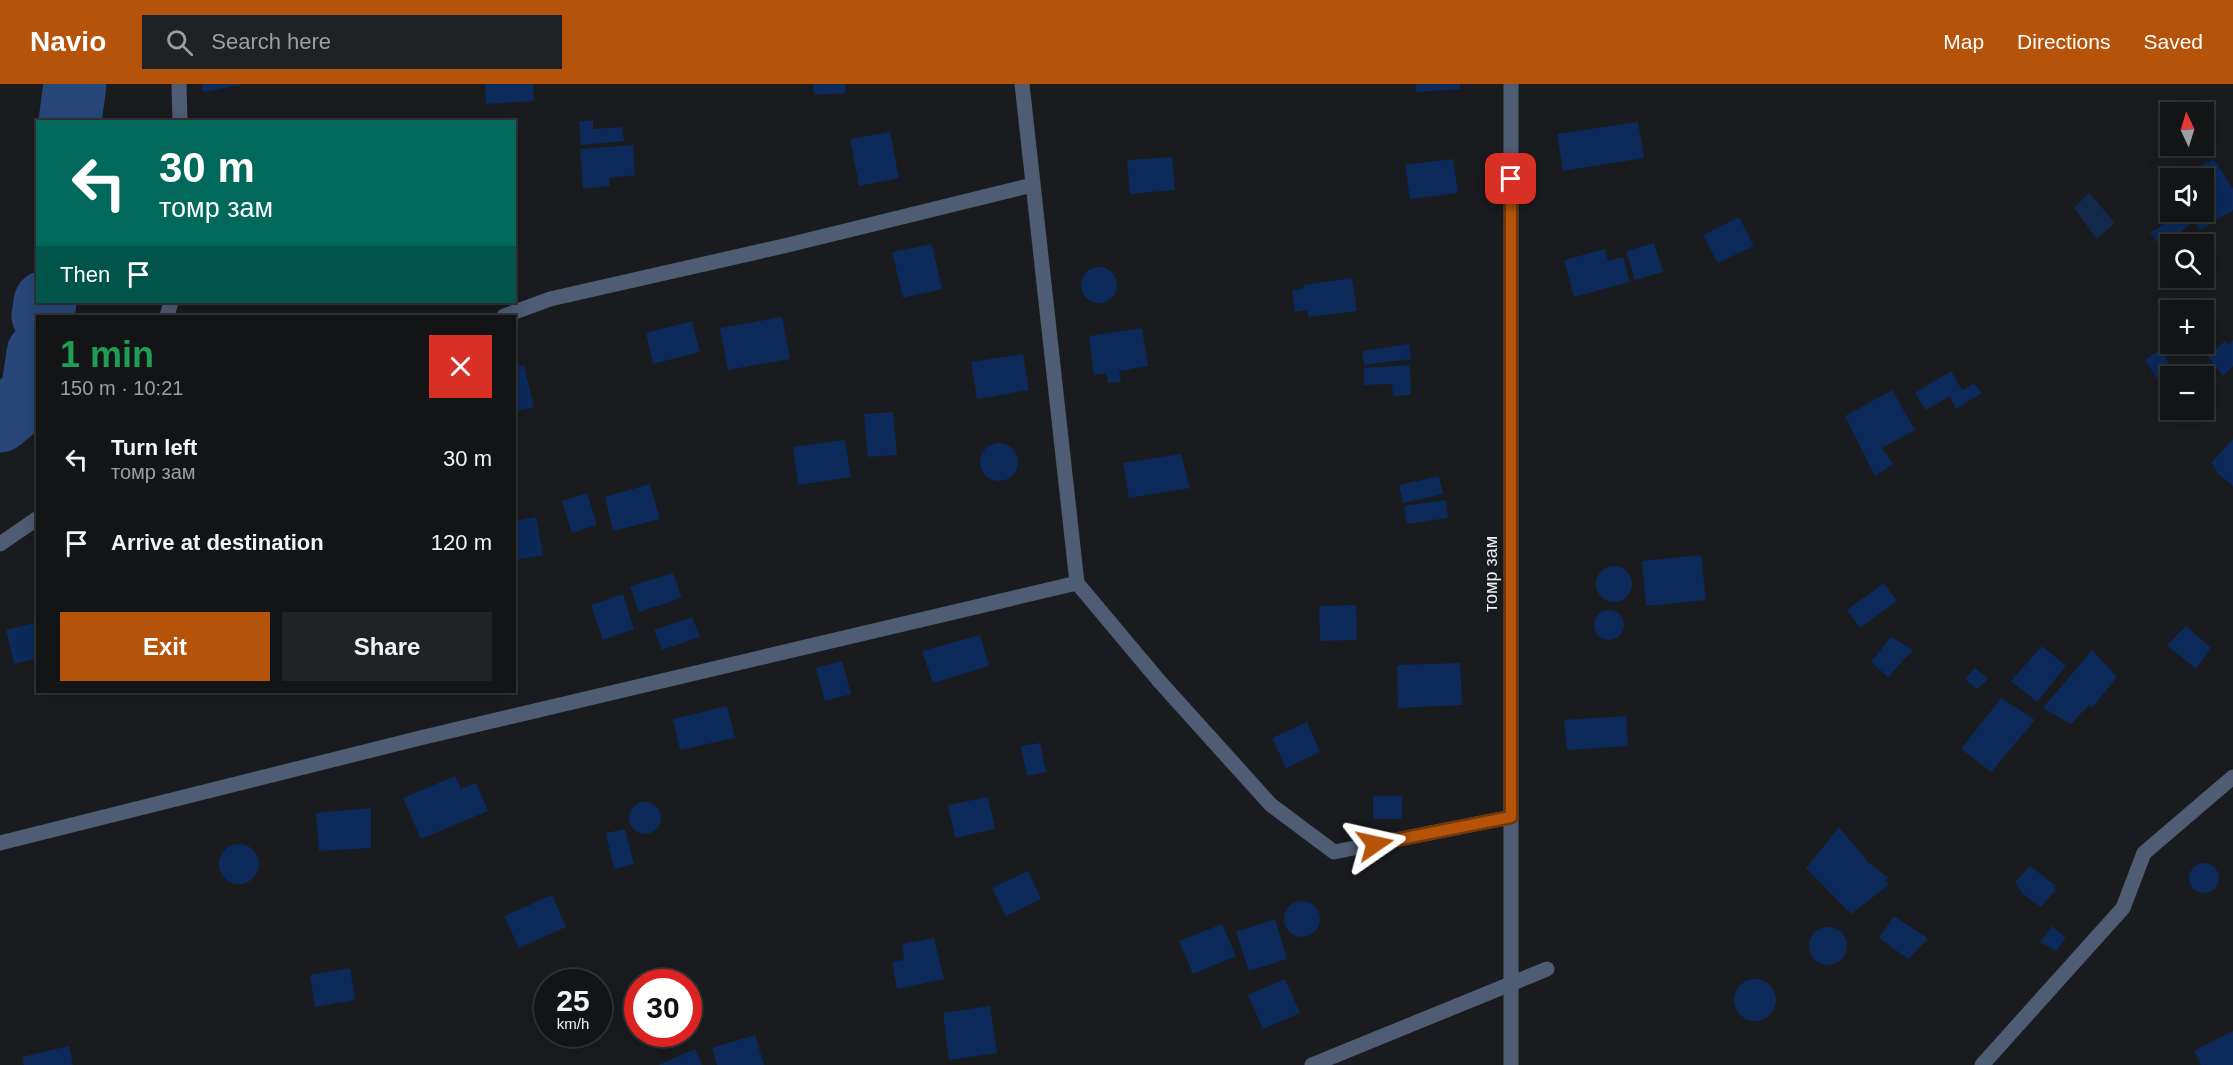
<!DOCTYPE html>
<html lang="en">
<head>
<meta charset="utf-8">
<style>
  :root { --surface:#131416; --page:#202123; --text:#f1f3f6; --muted:#9d9ea1; --line:#323335; --accent:#b45309 }
  body { margin:0; font-family:Arial,sans-serif; background:var(--page); color:var(--text); height:100vh; display:flex; flex-direction:column; font-size:22px; white-space:nowrap }
  * { box-sizing:border-box; margin:0 }
  p { font-size:20px; color:var(--muted) }
  .icon { flex:none; width:33px; height:33px; fill:none; stroke:currentColor; stroke-width:2; stroke-linecap:round; stroke-linejoin:round }
  .map { position:relative; flex:1; overflow:hidden }
  .sheet { position:absolute; left:36px; top:231px; width:480px; height:378px; display:flex; flex-direction:column; background:var(--surface); border-radius:0px; box-shadow:0 3px 15px #0003,0 0 0 2px var(--line) }
  .sheet>* { flex:none }
  .hud { position:absolute; left:36px; top:36px; width:480px; height:183px; border-radius:0px; box-shadow:0 3px 15px #0003,0 0 0 2px var(--line); background:#00695c; color:#fff; overflow:hidden }
  .needle { width:39px; rotate:356deg }
  .fabs { position:absolute; left:2160px; top:18px; display:grid; gap:12px }
  .fabs a { display:grid; place-items:center; width:54px; height:54px; border-radius:0px; background:var(--surface); box-shadow:0 3px 15px #0003,0 0 0 2px var(--line); font-size:30px }
  .speed { position:absolute; left:534px; top:885px; display:flex; gap:12px; font-size:30px; font-weight:700; text-align:center }
  .speed>* { display:grid; place-content:center; width:78px; height:78px; border-radius:50%; background:var(--surface); box-shadow:0 3px 15px #0003,0 0 0 2px var(--line); line-height:1 }
  .speed small { font-size:15px; font-weight:400 }
  .speed .limit { border:9px solid #d22; background:#fff; color:#111 }
  .pin { position:absolute; display:grid; place-items:center; width:51px; height:51px; color:#fff; margin:-26px; border-radius:12px; box-shadow:0 3px 9px #0006 }
  .me { position:absolute; width:66px; margin:-33px; rotate:79deg; stroke-linejoin:round; filter:drop-shadow(0 0 4px #0008) }
  .turn { display:flex; align-items:center; gap:21px; height:126px; padding:0 24px; font-size:27px }
  .turn .icon { width:78px; height:78px; stroke-width:2.5 }
  .turn b { display:block; font-size:42px; line-height:51px }
  .then { display:flex; align-items:center; height:57px; padding:0 24px; background:#0003; gap:12px; font-size:22px }
  .round { display:grid; place-items:center; flex:none; width:63px; height:63px; border-radius:0px; background:var(--page) }
  .headline { display:flex; align-items:center; justify-content:space-between; height:102px; padding:0 24px }
  h1 { font-size:36px; font-weight:800; line-height:45px; color:#1e9e55 }
  .button { display:flex; gap:12px; margin-top:auto; padding:12px 24px }
  .button a { flex:1; height:69px; border-radius:0px; background:var(--accent); color:#fff; font-size:24px; font-weight:800; line-height:69px; text-align:center }
  .button a+a { background:var(--page); color:var(--text) }
  ul { padding:0; list-style:none }
  li { display:flex; align-items:center; gap:18px; height:84px; padding:0 24px }
  li div { flex:1 }
  li b { display:block; font-size:22px }
  li em { font-style:normal }
  header { display:flex; align-items:center; gap:36px; box-sizing:border-box; height:84px; padding:0 30px; background:var(--accent); color:#fff }
  header strong { font-size:28px }
  nav { display:flex; gap:33px; margin-inline-start:auto; font-size:21px }
  .search { width:420px; height:54px; background:var(--page); display:flex; align-items:center; gap:15px; box-sizing:border-box; padding:0 21px; border-radius:0px; color:var(--muted); font-size:22px }
  .map>svg:first-child { display:block }
  .green { fill:#13294b }
  .lines { fill:none; stroke-linecap:round; stroke-linejoin:round }
  .river { stroke:#274779; stroke-width:63 }
  .building { fill:#0b2a5a }
  .minor { stroke:#4e5c74; stroke-width:15 }
  .route-casing { stroke:#753606; stroke-width:15 }
  .route { stroke:#b45309; stroke-width:10 }
  .labels { text-anchor:middle; stroke-width:4.5; stroke-linejoin:round; paint-order:stroke }
  .street-label { font-size:18px; fill:#f0f1f3; stroke:#191b1e }
</style>
</head>
<body>
<header>
<strong>Navio</strong>
<div class="search"><svg class="icon" aria-label="search" viewBox="0 0 24 24"><circle cx="10" cy="10" r="6"/><path d="M15 15l6 6"/></svg>Search here</div>
<nav><a>Map</a><a>Directions</a><a>Saved</a></nav>
</header>
<div class="map">
<svg width="2233" height="981" viewBox="0 0 2233 981">
  <rect width="100%" height="100%" fill="#191b1e"/>
  <path class="green" d="M2089,109L2115,139L2097,155L2074,124Z"/>
  <g class="lines">
    <path class="river" d="M70,38L75,0
      M43,232L45,218
      M0,337L32,310L38,269"/>
  </g>
  <path class="building" d="M202,0H240V1L203,8Z
    M485,0H533L534,17L486,20Z
    M813,0H845V9L814,11Z
    M1416,0H1460V5L1416,8Z
    M593,36V45L622,43L624,57L581,61L579,38Z
    M1638,38L1644,74L1563,87L1557,50Z
    M890,48L899,94L859,102L850,55Z
    M633,61L635,91L609,94L610,102L583,105L580,65Z
    M1172,73L1175,106L1130,110L1127,76Z
    M1453,75L1458,109L1410,115L1405,81Z
    M2214,75L2233,105V126L2200,146L2188,128H2204V94H2200L2208,90L2202,81Z
    M2183,129L2194,137L2162,164L2150,149Z
    M1739,133L1754,162L1718,179L1703,151Z
    M2203,156L2216,167L2204,176V160H2197Z
    M1654,159L1663,188L1635,196L1626,167Z
    M932,160L942,205L903,214L892,168Z
    M1605,165L1608,177L1623,173L1630,198L1574,213L1564,176Z
    M1081 201a18 18 0 1 1 36 0a18 18 0 1 1-36 0Z
    M1352,194L1357,227L1308,233L1307,226L1295,228L1292,206L1302,205L1304,201Z
    M2172,194H2200L2181,206Z
    M782,233L790,275L728,286L720,244Z
    M692,237L700,268L653,280L646,249Z
    M1142,244L1148,282L1119,287L1121,298L1108,299L1106,289L1094,291L1089,252Z
    M2233,256V282L2223,292L2208,272L2225,257L2229,261Z
    M1409,260L1411,275L1364,281L1362,267Z
    M2159,266L2175,287L2160,299L2145,276Z
    M1023,270L1029,306L977,315L971,278Z
    M524,281L534,323L514,328V284Z
    M1410,281L1411,311L1393,312L1392,300L1364,301V284Z
    M1951,287L1962,306L1974,300L1982,309L1956,325L1950,312L1926,326L1915,309Z
    M1892,306L1915,346L1882,364L1893,380L1875,392L1845,332Z
    M893,328L897,371L868,373L864,330Z
    M2233,355V402L2216,388L2217,386L2211,379Z
    M845,356L851,393L798,401L793,363Z
    M980 378a19 19 0 1 1 38 0a19 19 0 1 1-38 0Z
    M1181,370L1190,404L1129,414L1123,379Z
    M1439,392L1443,410L1403,419L1399,401Z
    M650,400L660,435L613,447L605,413Z
    M587,409L597,441L572,449L562,417Z
    M1446,416L1448,434L1407,440L1404,422Z
    M536,433L543,471L514,476V437Z
    M1701,471L1706,516L1646,522L1642,477Z
    M1596 500a18 18 0 1 1 36 0a18 18 0 1 1-36 0Z
    M673,489L682,514L639,528L630,502Z
    M1884,499L1897,517L1860,544L1847,526Z
    M623,510L634,545L603,556L591,521Z
    M1356,521L1357,556L1320,557L1319,522Z
    M1594 541a15 15 0 1 1 30 0a15 15 0 1 1-30 0Z
    M692,533L700,553L662,566L654,546Z
    M38,538V574L14,580L6,546Z
    M2186,542L2211,564L2196,585L2167,561Z
    M980,551L989,582L933,599L922,567Z
    M1891,553L1913,566L1888,593L1871,578Z
    M2042,562L2066,582L2037,618L2011,597Z
    M2092,566L2117,593L2092,624L2089,621L2071,640L2043,624Z
    M842,577L851,610L825,617L816,584Z
    M1460,579L1462,621L1398,624L1397,581Z
    M1975,584L1988,595L1977,605L1965,595Z
    M2001,614L2035,636L1991,688L1961,665Z
    M727,622L735,654L680,666L673,635Z
    M1626,632L1628,662L1567,666L1564,636Z
    M1307,638L1320,668L1286,684L1272,654Z
    M1040,659L1046,688L1027,692L1021,662Z
    M455,692L461,705L476,699L488,727L421,755L403,714Z
    M1373,712H1402V735H1373Z
    M988,713L995,745L955,754L948,721Z
    M629 734a16 16 0 1 1 32 0a16 16 0 1 1-32 0Z
    M371,724V764L319,767L316,729Z
    M1839,743L1868,778L1888,794L1885,797L1889,801L1851,830L1806,784Z
    M625,745L634,780L614,785L606,749Z
    M219 780a20 20 0 1 1 40 0a20 20 0 1 1-40 0Z
    M2189 794a15 15 0 1 1 30 0a15 15 0 1 1-30 0Z
    M2030,782L2056,802L2054,804L2056,806L2041,823L2023,810L2015,798Z
    M1028,787L1041,815L1006,832L992,804Z
    M552,811L566,843L519,864L504,832Z
    M1284 835a18 18 0 1 1 36 0a18 18 0 1 1-36 0Z
    M1894,832L1926,853L1927,856L1908,875L1879,854Z
    M1275,835L1287,875L1249,887L1236,848Z
    M1222,840L1236,872L1193,890L1179,857Z
    M2052,842L2066,854L2056,867L2040,858Z
    M1809 862a19 19 0 1 1 38 0a19 19 0 1 1-38 0Z
    M934,854L944,895L897,905L892,878L904,876L902,860Z
    M350,884L355,916L315,923L310,891Z
    M1734 916a21 21 0 1 1 42 0a21 21 0 1 1-42 0Z
    M1285,895L1300,929L1263,945L1248,911Z
    M990,922L997,969L949,976L943,929Z
    M2233,947V981H2201L2194,967Z
    M755,951L764,981H717L712,964Z
    M69,962L73,981H24L22,973Z
    M695,965L702,981H658Z"/>
  <g class="lines">
    <path class="minor" d="M179,0L180,38
      M1022,0L1077,499
      M167,232L171,218
      M504,232L550,215L788,161L1032,101
      M0,460L38,434
      M0,759L420,654L1077,499L1160,598L1271,721L1334,768L1511,733
      M1312,981L1547,885
      M1511,981V0
      M1982,981L2123,824L2144,769L2233,693"/>
  </g>
  <g class="lines">
    <g class="route-casing">
      <path id="route" d="M1375,760L1511,733V95"/>
    </g>
    <use href="#route" class="route"/>
  </g>
  <g class="labels">
    <g class="street-label">
      <text transform="translate(1491 490) rotate(-90)" y="6">томр зам</text>
    </g>
  </g>
</svg>
<div class="fabs">
<a><svg class="needle" viewBox="-14 -14 28 28"><path d="M0-13l5 13h-10z" fill="#e53935"/><path d="M0 13l5-13h-10z" fill="#9d9ea1"/></svg></a>
<a><svg class="icon" aria-label="sound" viewBox="0 0 24 24"><path d="M4 9h4l5-4v14l-5-4H4zM17 9q2 3 0 6"/></svg></a>
<a><svg class="icon" aria-label="search" viewBox="0 0 24 24"><circle cx="10" cy="10" r="6"/><path d="M15 15l6 6"/></svg></a>
<a>+</a>
<a>−</a>
</div>
<div class="speed"><div>25<small>km/h</small></div><div class="limit">30</div></div>
<div class="pin" style="left:1511px;top:95px;background:#d93025"><svg class="icon" aria-label="arrive" viewBox="0 0 24 24"><path d="M6 21V4h12l-3 4 3 4H6"/></svg></div>
<svg class="me" style="left:1375px;top:760px" viewBox="-20 -20 40 40"><path d="M0-17L14 15 0 8-14 15z" fill="#b45309" stroke="#fff" stroke-width="4"/></svg>
<div class="hud">
<div class="turn"><svg class="icon" aria-label="left" viewBox="0 0 24 24"><path d="M17 20v-9H6M10 6l-5 5 5 5"/></svg><div><b>30 m</b>томр зам</div></div>
<div class="then">Then<svg class="icon" aria-label="arrive" viewBox="0 0 24 24"><path d="M6 21V4h12l-3 4 3 4H6"/></svg></div>
</div>
<section class="sheet">
<div class="headline"><div><h1>1 min</h1><p>150 m · 10:21</p></div><a class="round" style="background:#d93025;color:#fff"><svg class="icon" aria-label="close" viewBox="0 0 24 24"><path d="M6 6l12 12M18 6L6 18"/></svg></a></div>
<ul>
<li><svg class="icon" aria-label="left" viewBox="0 0 24 24"><path d="M17 20v-9H6M10 6l-5 5 5 5"/></svg><div><b>Turn left</b><p>томр зам</p></div><em>30 m</em></li>
<li><svg class="icon" aria-label="arrive" viewBox="0 0 24 24"><path d="M6 21V4h12l-3 4 3 4H6"/></svg><div><b>Arrive at destination</b></div><em>120 m</em></li>
</ul>
<div class="button"><a>Exit</a><a>Share</a></div>
</section>
</div>
</body>
</html>
